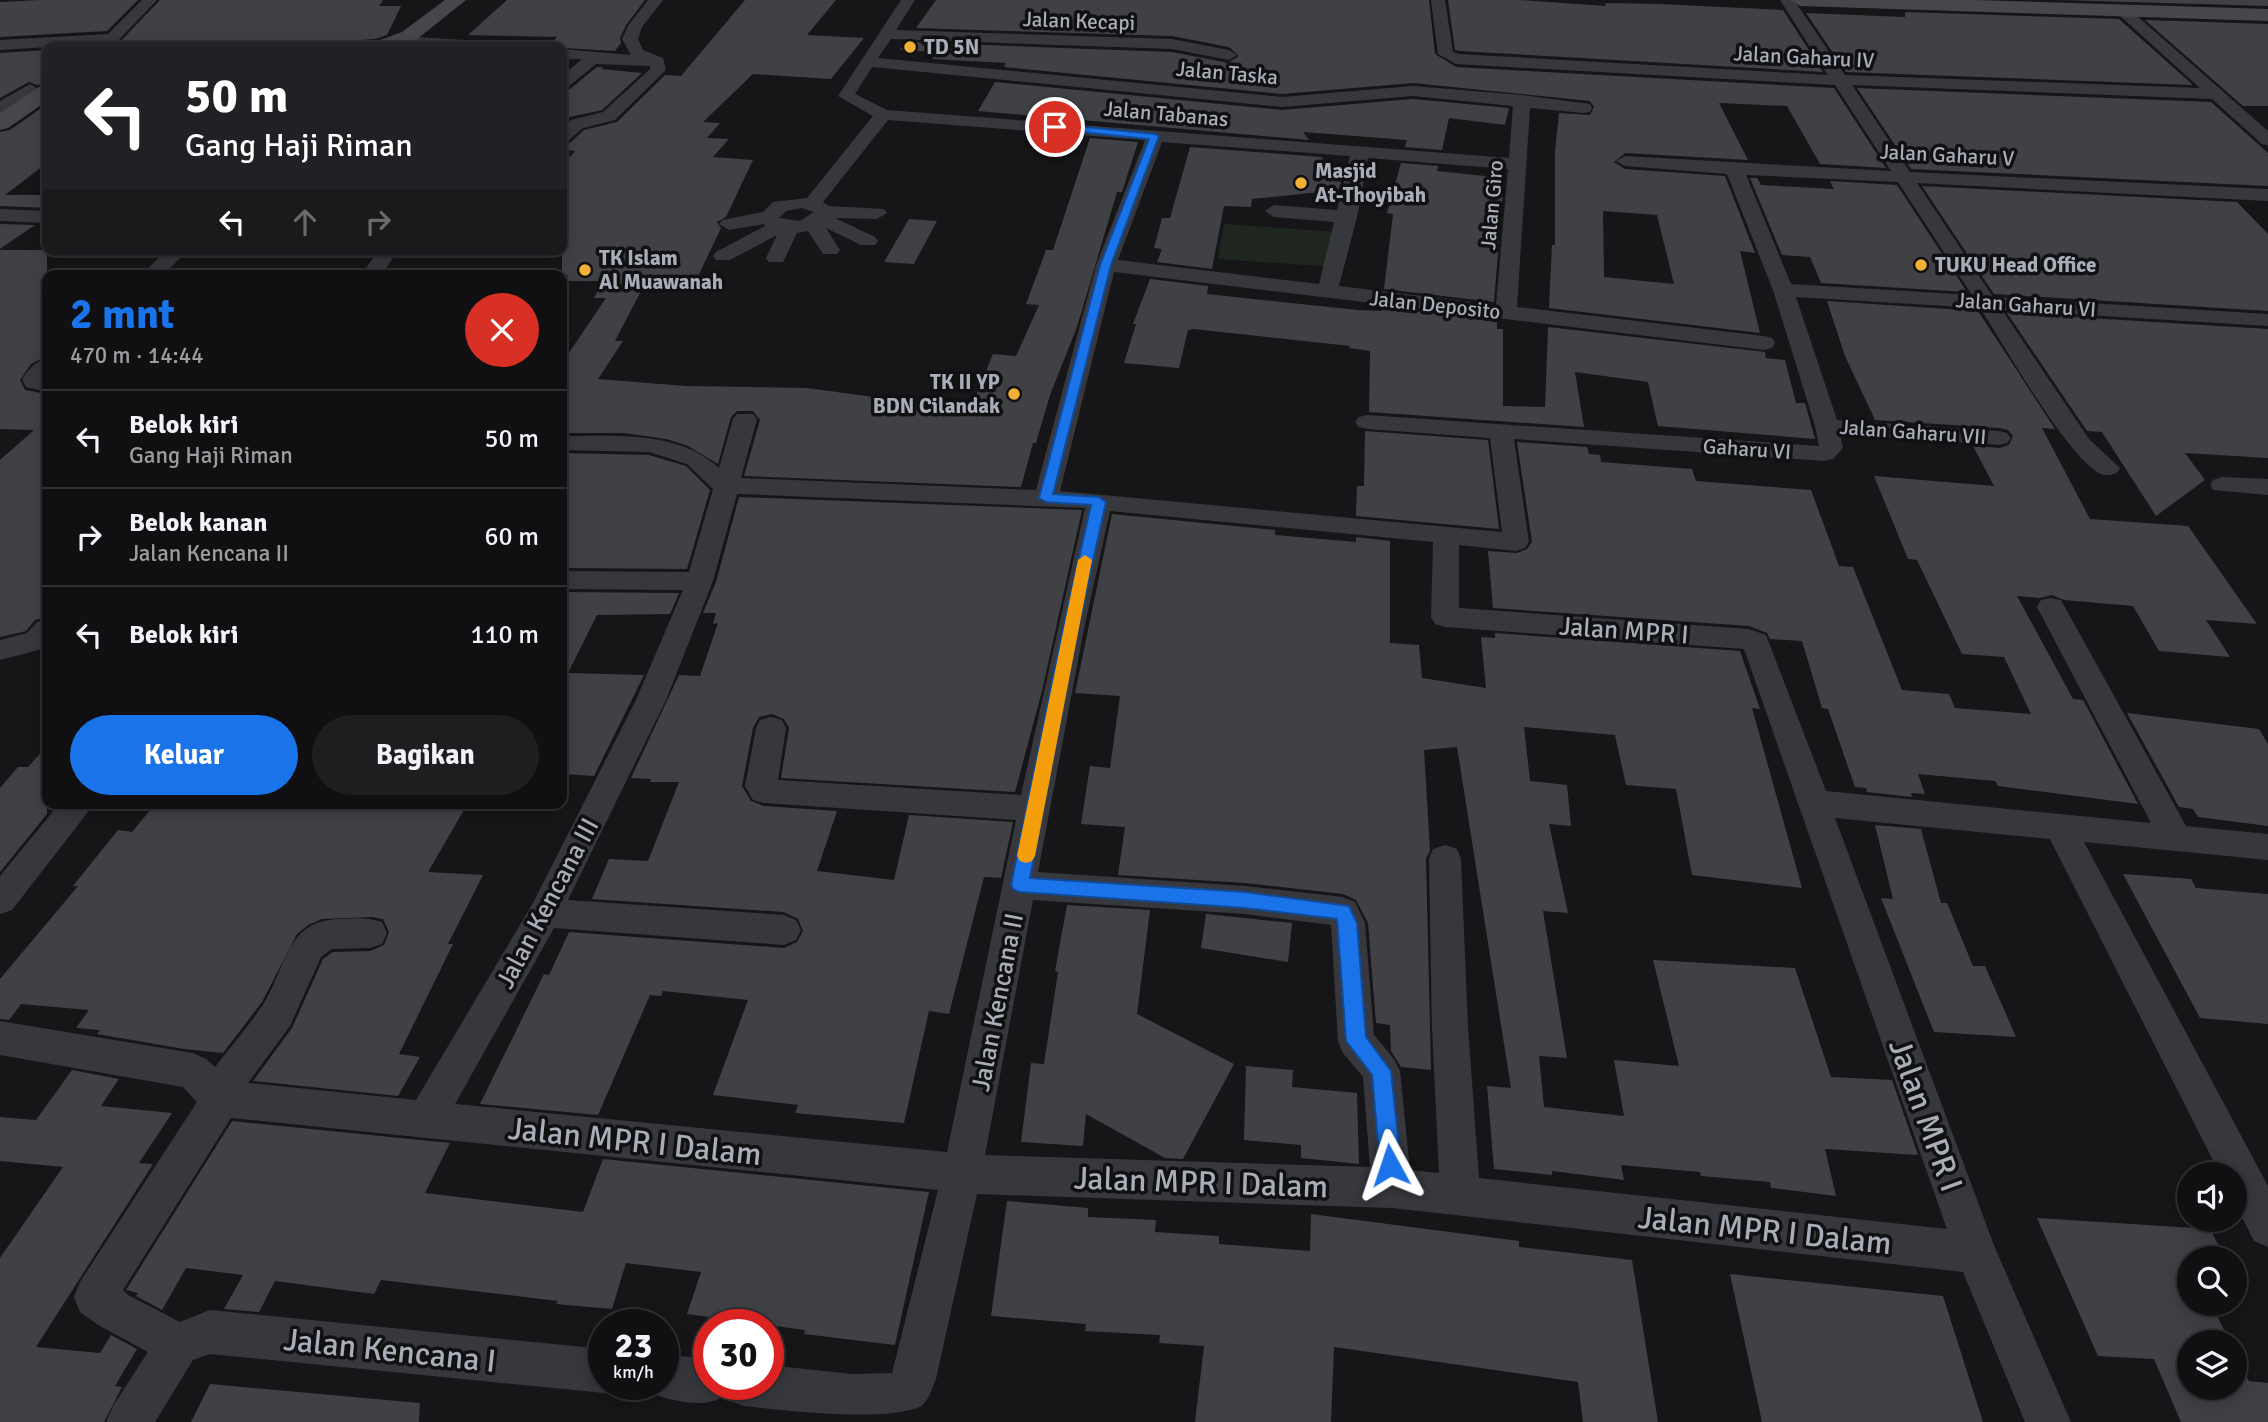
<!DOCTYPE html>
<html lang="id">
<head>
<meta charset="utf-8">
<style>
  :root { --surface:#101012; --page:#1e1e20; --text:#f1f3f6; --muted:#9c9d9f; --line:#303032; --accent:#1a73e8 }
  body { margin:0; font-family:Signika,sans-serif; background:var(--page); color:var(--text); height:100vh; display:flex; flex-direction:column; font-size:26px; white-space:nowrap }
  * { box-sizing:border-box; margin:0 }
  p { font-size:23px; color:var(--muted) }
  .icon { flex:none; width:38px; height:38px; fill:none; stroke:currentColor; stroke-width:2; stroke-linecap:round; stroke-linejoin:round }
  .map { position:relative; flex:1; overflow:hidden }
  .details { position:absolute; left:42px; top:270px; width:525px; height:539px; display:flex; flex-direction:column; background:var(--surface); border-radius:14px; box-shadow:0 4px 18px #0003,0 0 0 2px var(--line) }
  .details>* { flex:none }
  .top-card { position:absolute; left:42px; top:42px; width:525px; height:214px; border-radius:14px; box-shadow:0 4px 18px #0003,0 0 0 2px var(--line); background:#202124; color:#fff; overflow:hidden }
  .controls { position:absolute; left:2177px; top:1162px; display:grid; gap:14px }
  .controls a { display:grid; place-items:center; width:70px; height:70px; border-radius:50%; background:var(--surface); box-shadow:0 4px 18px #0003,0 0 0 2px var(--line); font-size:35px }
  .speed { position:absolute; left:588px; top:1309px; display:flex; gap:14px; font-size:35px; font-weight:700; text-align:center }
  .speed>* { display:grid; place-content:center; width:91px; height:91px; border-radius:50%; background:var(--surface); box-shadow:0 4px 18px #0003,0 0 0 2px var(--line); line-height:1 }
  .speed small { font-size:18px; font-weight:400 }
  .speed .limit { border:10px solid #d22; background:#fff; color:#111 }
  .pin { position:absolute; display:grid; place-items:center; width:60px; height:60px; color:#fff; margin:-30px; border:4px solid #fff; border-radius:50%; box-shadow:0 2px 7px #0007 }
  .me { position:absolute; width:77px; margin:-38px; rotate:355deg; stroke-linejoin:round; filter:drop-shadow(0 0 5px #0008) }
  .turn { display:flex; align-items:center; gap:24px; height:147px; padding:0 28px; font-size:32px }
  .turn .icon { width:91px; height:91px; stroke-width:2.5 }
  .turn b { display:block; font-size:49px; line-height:60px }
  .lanes { display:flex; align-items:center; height:66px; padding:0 28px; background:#0003; justify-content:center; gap:35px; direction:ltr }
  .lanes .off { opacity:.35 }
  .round { display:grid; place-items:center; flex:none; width:74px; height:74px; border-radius:37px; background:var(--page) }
  .summary { display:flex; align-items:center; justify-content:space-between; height:119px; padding:0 28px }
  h1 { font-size:42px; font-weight:700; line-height:52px; color:var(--accent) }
  .cta { display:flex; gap:14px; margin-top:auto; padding:14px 28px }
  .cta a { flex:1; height:80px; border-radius:42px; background:var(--accent); color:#fff; font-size:28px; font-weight:700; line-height:80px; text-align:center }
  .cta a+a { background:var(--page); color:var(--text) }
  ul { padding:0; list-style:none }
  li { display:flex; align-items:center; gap:21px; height:98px; padding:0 28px; border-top:2px solid var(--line) }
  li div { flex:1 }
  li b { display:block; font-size:26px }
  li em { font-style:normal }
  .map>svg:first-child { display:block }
  .green { fill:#1e261f }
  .building { fill:#404145; fill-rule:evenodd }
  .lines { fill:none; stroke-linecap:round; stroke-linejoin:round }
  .street { fill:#37383d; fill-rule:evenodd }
  .secondary { fill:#45474d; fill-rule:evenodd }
  .route { fill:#1a73e8; stroke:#114b97; stroke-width:2 }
  .slow { fill:#f59e0b }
  .poi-dot { fill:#f2b134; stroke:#111113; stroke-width:2.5 }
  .labels { text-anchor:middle; stroke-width:7; stroke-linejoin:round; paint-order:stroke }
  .far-street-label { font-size:21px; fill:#a8adb8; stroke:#111113 }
  .far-poi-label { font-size:21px; font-weight:bold; fill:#a8adb8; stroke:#111113; text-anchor:start }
  .street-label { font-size:26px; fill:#a8adb8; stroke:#111113 }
  .near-street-label { font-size:32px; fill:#a8adb8; stroke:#111113 }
</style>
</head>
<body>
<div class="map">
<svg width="2268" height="1422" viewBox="0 0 2268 1422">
  <rect width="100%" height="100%" fill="#161618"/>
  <path class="green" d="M1224,224L1338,232L1335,267L1218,259Z"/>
  <path class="building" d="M39,0H138L107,31L0,37V2Z
    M160,0H383L379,6H401L387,35L376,39L251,47H115Z
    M507,0H645L626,25L620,38L621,43L615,51L548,47L557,37L468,35Z
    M745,0H836L807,35L864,38L831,79L753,74L703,122L720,123L707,138L729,139L713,157L753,160L726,217L717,222L721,228L692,289H642L615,341H623L598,379L685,386L807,388L970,410L993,354L1016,356L1039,305L1026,304L1046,250H1053L1090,138L1138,142L1122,192H1117L1077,327L1050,395L1036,443H1033L1021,487L744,476L760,420L753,411H737L731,417L718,464L686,445L666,439L624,433H562V363L606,298H594L603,281H564L568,275H562V166L575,151L562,150V144L570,143L584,130L617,122L665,75L681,76Z
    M936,0H1429L1435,54L1456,67L1834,88L1886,168L1820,164L1787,106L1719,103L1748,160L1625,153L1614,162L1625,169L1725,176L1755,253L1740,251L1760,333L1549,308L1552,245H1555V152L1559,113L1590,115L1594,107L1590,101L1413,83L1282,94L1004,67L1006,63L932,59L937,52L900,50L905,42L1172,52L1228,63L1239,56L1229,47L1172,36L916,28ZM1603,211L1657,215L1674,284L1604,277Z
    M1448,0H1519L1606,6L1605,3L1660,4L1783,10L1823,72L1460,51L1455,50Z
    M2061,0H2268V6Z
    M1905,12L2119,19L2193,85L1846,72L1806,13L1905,17Z
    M2145,20L2268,24V106H2243Z
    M47,50V84L37,85L29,82L0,98V53Z
    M597,67H603L601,69L642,73L602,110L570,117L562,125V91L570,89Z
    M995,82L1282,110L1413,99L1509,108L1505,125L1449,118L1442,150L1405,147L1407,140L1303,132L1309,140L978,111Z
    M1857,88L2211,102L2268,153V186L1911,169Z
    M47,104V163L5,195H47V208L0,206V132L10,130Z
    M1190,147L1321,157L1341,183L1339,190L1252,199L1251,207L1224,206L1212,269L1157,262L1162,249L1154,248L1162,218H1170Z
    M1401,163L1438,166L1437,171L1504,178L1494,302L1384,289L1393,214L1387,213Z
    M1750,178H1757L1761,185L1834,189L1830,181L1897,185L1967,292L1821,283L1810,257L1782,255Z
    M1922,186L2237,202L2268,234V311L1994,294Z
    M909,219L937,221L914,264L884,262Z
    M0,224L35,225L0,249Z
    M0,250H47V356L31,364L20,380L25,390L47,394V617L35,620L26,631L0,637V460L34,430L0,429Z
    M1150,279L1208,286L1207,294L1357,310L1381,311L1382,307L1497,321V329H1503V406L1545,407L1548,327L1765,352L1766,358L1785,360L1796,403H1805L1815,439L1658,426L1648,382L1575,372L1584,427L1369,412L1370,351L1349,348L1350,346L1194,329L1188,330L1179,368L1124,363L1136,324H1133Z
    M1827,301L1978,311L2055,429L2042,428L2090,519L2188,526L2257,624L2206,620L2230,657L2159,651L2133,606L2064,600L2052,595L2040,598L2017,596L2073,699L2083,700L2138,804L1998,786L1995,781L1918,774L1925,794L1911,793L1912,797L1867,792L1866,788L1855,787L1828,709L1822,708L1802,641L1770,639L1767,633L1749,626L1493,608L1488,551L1517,553L1527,549L1532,542L1517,442L1587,447L1589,454L1600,455L1601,462L1692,469L1696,481L1811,490L1839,566L1853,567L1902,690L1949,694L1955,708L2031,714L2004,657L1962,654L1917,560L1908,559L1874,476L1994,486L1973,446L2000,448L2009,445L2013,436L2008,430L1999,428L1875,420L1845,356Z
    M2007,313L2268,329V458L2185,453L2205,480L2156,516L2102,432L2087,431Z
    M1365,431L1488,440L1499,529L1356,516L1357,486H1364Z
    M562,453L649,455L686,466L710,490L687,569L562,568Z
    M739,497L1082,510L1042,691L1015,792L781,778L789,728L784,719L772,714L759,717L753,728L742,786L751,801L764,806L837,811L817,871L894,880L909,815L1013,822L1001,878L984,877L949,1014L929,1011L904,1123L795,1113L798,1105L713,1095L748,1000L663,991L661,996L650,995L598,1115L480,1104L544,974L549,975L569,932L784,948L797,942L803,931L798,919L784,912L592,899L609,859L648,861L679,782H650L651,779L631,778L679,675L700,676L718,623L713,624L716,613H703L716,582Z
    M1112,514L1275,530V535L1356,542V537L1390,541V643L1419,645L1422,678L1486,688L1481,637L1495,638V633L1740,651L1760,709L1752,708L1802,888L1692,875L1676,789L1626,785L1615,735L1524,727L1530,781L1567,785L1571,826L1549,824L1568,913L1543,911L1567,1058L1539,1056L1544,1107L1624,1116L1614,1060L1679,1066L1653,960L1795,968L1831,1077L1892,1080L1918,1155L1825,1149L1836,1196L1771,1188L1770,1182L1701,1176L1700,1172L1621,1165L1624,1180L1552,1171V1175L1494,1169L1487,1086L1511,1088L1457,747L1424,750L1430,850L1426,859L1431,1070L1401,1067L1391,1051L1390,1025L1376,1023L1368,923L1356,900L1343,894L1245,883L1118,875L1125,827L1081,824L1090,766L1110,768L1120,696L1075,693Z
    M562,592L679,593L670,614L597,615L568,673L644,675L594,776L562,774Z
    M2127,713L2259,729L2268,744V826L2198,817L2193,809L2179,807Z
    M47,746V814L0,872V788L18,767H28Z
    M156,803H468L428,872L483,875L448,944H453L399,1054L420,1057L398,1096L253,1081L292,1028L323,959L333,952L370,951L384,945L389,932L383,919L372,917L322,919L308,925L297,934L262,1002L223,1053L184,1049L97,1034L100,1030L76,1028L89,1010L21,1004L9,1020L0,1019V979L78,886H73L118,830L132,832Z
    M1875,825L1921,829L1941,903H1947L1973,966H1985L2016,1037L1934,1032L1881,898L1893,899Z
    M2123,874L2191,879L2196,888L2268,894V1024L2200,1018Z
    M1067,905L1150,910L1137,1014L1234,1064L1183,1159L1165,1158L1086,1114L1083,1146L1021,1142L1031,1063L1044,1064L1058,972L1055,971Z
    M1206,914L1292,923L1288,962L1201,948Z
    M1246,1066L1293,1070L1292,1087L1357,1093L1359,1164L1301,1158V1145L1244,1140Z
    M72,1070L119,1079L101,1106L172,1113L139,1163L153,1164L36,1347L100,1353L111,1335L137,1349L115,1386L122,1387L104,1422H0V1258L63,1167L0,1161V1117L36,1120Z
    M232,1121L450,1143L425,1193L583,1212L603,1159L929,1192L895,1345L804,1334L805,1330L687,1314L701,1272L626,1263L612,1309L556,1304L558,1301L381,1280L374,1294L275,1281L259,1312L224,1309L243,1275L186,1268L162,1310L136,1296L138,1293L126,1290Z
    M1007,1201L1088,1208V1217L1156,1220L1155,1232L1219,1236V1244L1310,1251L1311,1214L1519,1241V1247L1632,1260L1658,1422H1583L1578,1382L1334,1347L1331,1422H1195L1204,1346L1159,1343L1160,1335L1085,1331L1086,1324L991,1316Z
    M2037,1218L2210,1229L2225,1258H2188L2189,1304H2211L2230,1342H2189V1388H2235V1353L2249,1381L2268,1383V1422H2181L2154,1359L2098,1356Z
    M1730,1274L1943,1296L1983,1422H1762Z
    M210,1384L420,1403L419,1422H191Z"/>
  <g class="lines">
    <path class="street" d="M142,0H157L112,47H96L99,44L0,50V40L108,34Z
      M648,0H663L642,27L638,39L643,50L663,58L666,70L615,120L583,128L568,141L562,142V128L571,120L603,112L650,69V66L596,64L568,87L562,89V76L582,59H562V49L631,55L622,39L628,26Z
      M901,0H915L896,30L1172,39L1229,50L1237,55L1229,60L1172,49L891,39L878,58L1282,97L1413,86L1522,95L1590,104L1592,108L1590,112L1584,113L1530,108L1517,307L1764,336L1772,338L1775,343L1772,348L1764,350L1114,272L1060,491L1502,532L1490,438L1367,429L1359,427L1355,422L1359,417L1367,415L1819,446L1815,426L1773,290L1727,174L1625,166L1616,161L1625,156L1891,171L1835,85L1456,64L1438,54L1431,0H1445L1453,52L1459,54L1828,75L1780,0H1794L1845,75L2200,88L2119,15L2117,12L2124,8L2129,9L2268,131V145L2262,144L2212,99L1852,85L1910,172L2268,189V201L1917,183L1993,297L2268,314V326L2002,310L2089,439L2120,468L2117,473C2111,475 2106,476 2101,474C2068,459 2003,343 1980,308L1796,297L1837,420L1999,431L2007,433L2011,438L2007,443L1999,445L1840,434L1843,448L1833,459L1824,461L1514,439L1529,542L1525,548L1516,551L1459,545V608L1749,629L1766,635L1826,791L2151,823L2037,607L2041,600L2051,598L2061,600L2186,826L2268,834V860L2084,842L2268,1186V1247L2254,1241L2235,1204V1174H2220L2050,839L1835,818L1995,1248L2071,1422H2025L1963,1272L1392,1208L977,1194L936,1379C932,1388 929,1401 920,1407C882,1422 788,1411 744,1406L728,1400L726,1394C709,1411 668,1400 647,1392L644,1384H663V1354L709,1359V1384H768V1365L852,1374L892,1373L938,1190L231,1118L123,1290L128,1295L180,1322L210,1310L604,1349V1384H620L604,1393L210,1354L193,1360L155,1422H106L113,1406L148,1352L98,1325L80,1312L74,1297L80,1282L197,1102L183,1087L0,1055V1021L193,1053L206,1059L215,1067C231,1046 250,1025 264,1003C287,966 286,920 340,919C355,918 368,917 382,922L387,933L382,944L370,948L332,949L321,957L290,1026L248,1083L416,1100L533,903L636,700L683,590L562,589V571L689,572L713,489L687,464L649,452L562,450V436C613,436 679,430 719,468L733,419L737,414H753L757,419L741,478L1036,490L1096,265L1145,140L888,120L823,202L829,206L884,209L887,213L877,219L835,218L875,237L878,241L875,245H861L826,228L840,250L837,254H823L808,231L797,233L783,262H769L766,258L777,235L730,260H716L713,256L716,252L765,226L764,224L729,230L719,224L722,220L763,212L773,202L807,198L873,116L838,96ZM872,67L1282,107L1413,96L1513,106L1509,158L887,110L855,94ZM1162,142L1350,156L1337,210L1274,205L1265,211L1274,217L1334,222L1319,284L1118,260ZM1368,158L1508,169L1496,305L1339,286L1357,217ZM1746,175L1898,182L1972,295L1791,284ZM802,208L814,212L800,221L779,218L786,211ZM737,494L1085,508L1021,795L778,780L786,728L782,720L771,717L760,720L756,728L745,786L753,800L764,803L1016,820L947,1152L455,1104L554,928L784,945L796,940L801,930L796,920L784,915L568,900L666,700L713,581ZM1110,511L1433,542L1431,617L1435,624L1445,627L1744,649L1947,1229L1479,1178L1468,1027L1461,859L1457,849L1445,845L1433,849L1429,859L1432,1027L1439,1173L1410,1170L1400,1071L1394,1059L1374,1035L1365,923L1355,902L1343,897L1245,886L1038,872L1084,629ZM1033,900L1245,914L1331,925L1338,1041L1343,1053L1363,1077L1370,1167L985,1155Z
      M400,36L497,42L505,47H427L395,44L392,41Z
      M30,84L38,89L36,92L0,113V101Z
      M0,209L47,211V223L0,221Z
      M167,250H189L163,275H141Z
      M379,250H399L381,275H361Z
      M47,358V392L26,387L22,379C28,370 36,361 47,358Z
      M2222,477L2268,479V495L2213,490L2210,485L2213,480Z
      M47,619L46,648L0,660V640L27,633L37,622Z
      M60,803H95L12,910L0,914V876Z"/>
    <path class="secondary" d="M445,0H466L416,40L397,47H369L372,43L402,32Z
      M1791,0H1976L2268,9V21L1800,6Z
      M47,86V101L8,128L0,130V113L39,87Z"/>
  </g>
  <path class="route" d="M1055,124L1155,134L1159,136L1111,265L1053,494L1099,497L1106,502L1078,629L1030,878L1245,892L1349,906L1357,923L1366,1037L1391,1071L1401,1165L1398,1172L1390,1175L1383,1172L1380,1165L1372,1075L1346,1041L1337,919L1245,908L1020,892L1014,890L1011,885L1063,629L1091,505L1046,502L1039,498L1100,265L1149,139L1051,129V125Z"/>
  <path class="slow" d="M1085,555L1092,560L1035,856L1032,861L1026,863L1020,861L1017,856L1078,560Z"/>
  <g class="poi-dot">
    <circle cx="910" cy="47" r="7"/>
    <circle cx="1301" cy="183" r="7"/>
    <circle cx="1921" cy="265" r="7"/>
    <circle cx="585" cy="270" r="7"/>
    <circle cx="1014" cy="394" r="7"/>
  </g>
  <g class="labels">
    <g class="far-street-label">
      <text transform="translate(1079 21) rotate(2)" y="7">Jalan Kecapi</text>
      <text transform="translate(1804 57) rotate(3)" y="7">Jalan Gaharu IV</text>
      <text transform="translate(1227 73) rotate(5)" y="7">Jalan Taska</text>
      <text transform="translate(1166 114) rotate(5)" y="7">Jalan Tabanas</text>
      <text transform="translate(1947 155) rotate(3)" y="7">Jalan Gaharu V</text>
      <text transform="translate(1492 205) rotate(-85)" y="7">Jalan Giro</text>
      <text transform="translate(1435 305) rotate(6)" y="7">Jalan Deposito</text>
      <text transform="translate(2026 305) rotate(4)" y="7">Jalan Gaharu VI</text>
      <text transform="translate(1913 432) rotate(4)" y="7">Jalan Gaharu VII</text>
      <text transform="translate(1747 449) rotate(4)" y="7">Gaharu VI</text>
    </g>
    <g class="far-poi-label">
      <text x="924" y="54">TD 5N</text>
      <text x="1315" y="178">Masjid<tspan x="1315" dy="24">At-Thoyibah</tspan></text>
      <text x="599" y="265">TK Islam<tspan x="599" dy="24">Al Muawanah</tspan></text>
      <text x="1935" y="272">TUKU Head Office</text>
      <text x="1000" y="389" text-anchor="end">TK II YP<tspan x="1000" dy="24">BDN Cilandak</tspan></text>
    </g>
    <g class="street-label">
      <text transform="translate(1624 630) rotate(4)" y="9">Jalan MPR I</text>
      <text transform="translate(547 903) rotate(-62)" y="9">Jalan Kencana III</text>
      <text transform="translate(997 1002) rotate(-79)" y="9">Jalan Kencana II</text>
    </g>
    <g class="near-street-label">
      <text transform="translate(1926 1115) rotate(70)" y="11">Jalan MPR I</text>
      <text transform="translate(635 1141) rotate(6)" y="11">Jalan MPR I Dalam</text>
      <text transform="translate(1201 1182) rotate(2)" y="11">Jalan MPR I Dalam</text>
      <text transform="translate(1765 1230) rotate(6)" y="11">Jalan MPR I Dalam</text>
      <text transform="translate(390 1350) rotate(6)" y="11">Jalan Kencana I</text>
    </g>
  </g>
</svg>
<div class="controls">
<a><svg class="icon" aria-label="sound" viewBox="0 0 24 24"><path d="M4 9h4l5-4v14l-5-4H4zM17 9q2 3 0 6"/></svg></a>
<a><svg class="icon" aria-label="search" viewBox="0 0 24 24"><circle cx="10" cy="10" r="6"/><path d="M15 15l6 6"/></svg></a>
<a><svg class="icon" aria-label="layers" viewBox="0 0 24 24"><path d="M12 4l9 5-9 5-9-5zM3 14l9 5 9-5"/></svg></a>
</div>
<div class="speed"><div>23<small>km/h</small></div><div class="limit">30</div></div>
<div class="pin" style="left:1055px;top:127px;background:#d93025"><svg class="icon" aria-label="arrive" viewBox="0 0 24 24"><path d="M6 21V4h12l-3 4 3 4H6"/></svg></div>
<svg class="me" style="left:1390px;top:1165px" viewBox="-20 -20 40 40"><path d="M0-17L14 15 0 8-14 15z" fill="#1a73e8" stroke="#fff" stroke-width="4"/></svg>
<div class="top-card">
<div class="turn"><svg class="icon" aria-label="left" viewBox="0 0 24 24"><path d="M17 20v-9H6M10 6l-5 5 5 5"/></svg><div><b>50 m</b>Gang Haji Riman</div></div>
<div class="lanes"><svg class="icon" aria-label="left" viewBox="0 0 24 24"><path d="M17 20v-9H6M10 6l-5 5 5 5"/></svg><svg class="icon off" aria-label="ahead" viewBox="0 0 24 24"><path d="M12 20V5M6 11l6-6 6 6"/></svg><svg class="icon off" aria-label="right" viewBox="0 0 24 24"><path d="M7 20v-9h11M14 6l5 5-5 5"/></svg></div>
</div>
<section class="details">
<div class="summary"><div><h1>2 mnt</h1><p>470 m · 14:44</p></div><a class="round" style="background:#d93025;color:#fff"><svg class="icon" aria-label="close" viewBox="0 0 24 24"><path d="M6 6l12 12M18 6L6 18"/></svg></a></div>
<ul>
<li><svg class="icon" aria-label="left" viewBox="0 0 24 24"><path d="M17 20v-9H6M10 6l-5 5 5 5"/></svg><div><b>Belok kiri</b><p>Gang Haji Riman</p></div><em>50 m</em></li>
<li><svg class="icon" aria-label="right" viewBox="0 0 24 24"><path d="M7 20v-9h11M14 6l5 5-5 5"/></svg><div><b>Belok kanan</b><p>Jalan Kencana II</p></div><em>60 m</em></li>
<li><svg class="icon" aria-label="left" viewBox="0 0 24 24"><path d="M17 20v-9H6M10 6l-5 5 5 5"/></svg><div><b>Belok kiri</b></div><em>110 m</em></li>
</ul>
<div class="cta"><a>Keluar</a><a>Bagikan</a></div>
</section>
</div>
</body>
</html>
